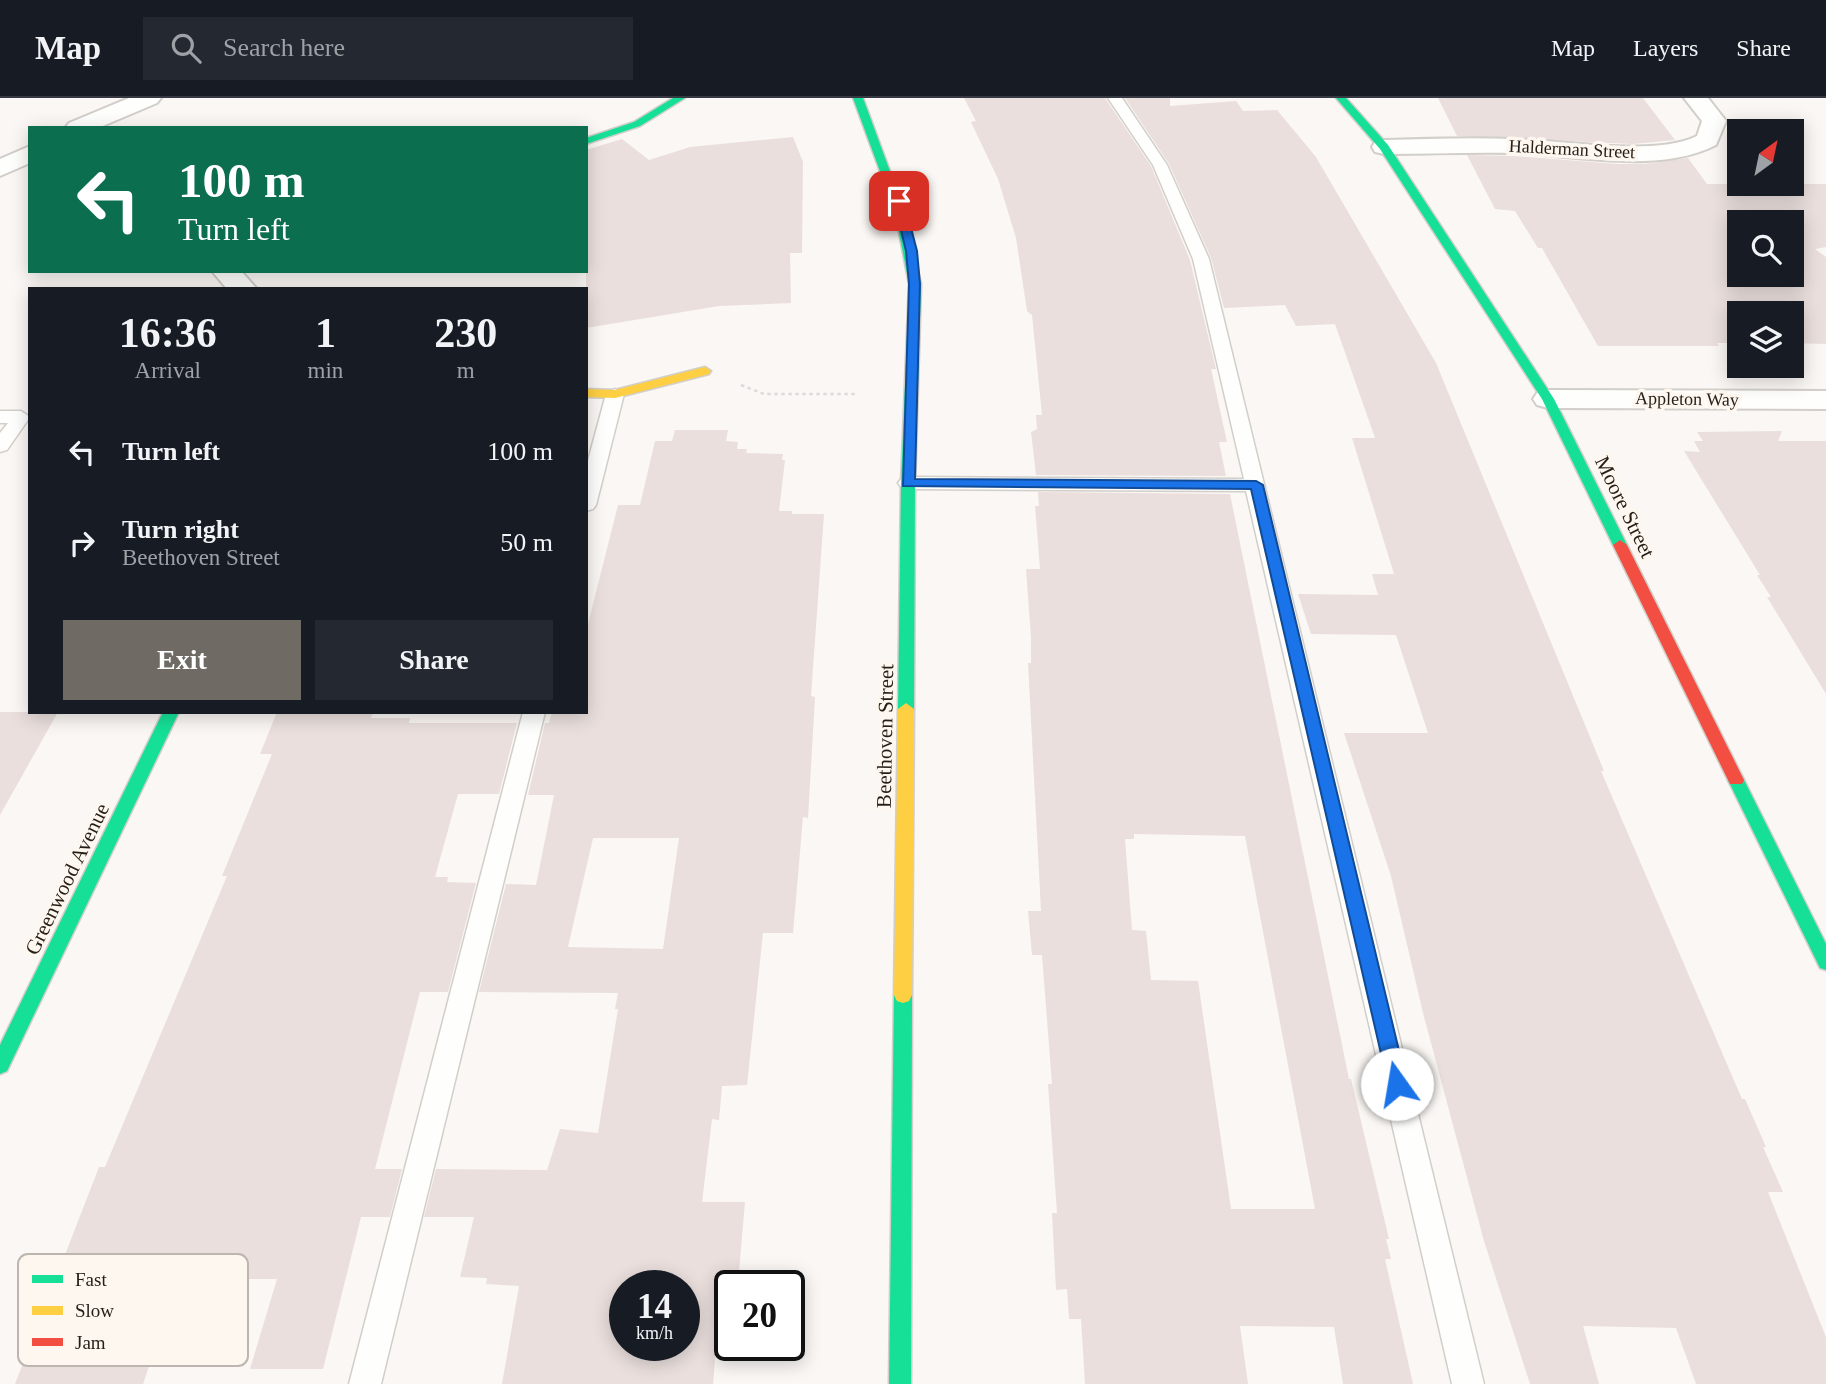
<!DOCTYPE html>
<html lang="en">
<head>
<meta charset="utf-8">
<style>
  :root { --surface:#171b24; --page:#242831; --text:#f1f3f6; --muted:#9ea1a6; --line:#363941; --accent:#6f6a64 }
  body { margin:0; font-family:"Times New Roman",serif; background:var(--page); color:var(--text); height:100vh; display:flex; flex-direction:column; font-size:26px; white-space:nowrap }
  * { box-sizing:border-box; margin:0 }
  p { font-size:23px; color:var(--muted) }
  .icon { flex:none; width:38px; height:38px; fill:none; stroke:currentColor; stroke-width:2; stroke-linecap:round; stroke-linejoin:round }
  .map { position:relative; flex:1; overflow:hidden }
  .details { position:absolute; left:28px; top:189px; width:560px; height:427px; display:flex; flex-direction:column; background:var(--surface); border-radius:0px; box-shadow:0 4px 18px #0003 }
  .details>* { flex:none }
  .guide { position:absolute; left:28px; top:28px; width:560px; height:147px; border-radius:0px; box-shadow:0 4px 18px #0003; background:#0b6e4f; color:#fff; overflow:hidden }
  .needle { width:46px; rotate:33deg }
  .tools { position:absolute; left:1727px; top:21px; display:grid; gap:14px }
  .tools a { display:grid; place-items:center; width:77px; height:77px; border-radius:0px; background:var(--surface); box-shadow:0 4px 18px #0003; font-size:35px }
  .speed { position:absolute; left:609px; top:1172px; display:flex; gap:14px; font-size:35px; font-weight:700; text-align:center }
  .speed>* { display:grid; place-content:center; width:91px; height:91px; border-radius:50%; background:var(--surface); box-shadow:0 4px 18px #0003; line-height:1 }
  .speed small { font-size:18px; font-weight:400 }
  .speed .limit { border:4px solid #111; border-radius:10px; background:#fff; color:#111 }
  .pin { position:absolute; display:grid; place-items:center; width:60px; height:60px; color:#fff; margin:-30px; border-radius:14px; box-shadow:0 4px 10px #0006 }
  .me { position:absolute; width:77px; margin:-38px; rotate:347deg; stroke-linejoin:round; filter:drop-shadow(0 0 5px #0008) }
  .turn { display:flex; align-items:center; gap:24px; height:147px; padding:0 35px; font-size:32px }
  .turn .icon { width:91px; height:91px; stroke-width:2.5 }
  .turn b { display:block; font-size:49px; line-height:60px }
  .eta { display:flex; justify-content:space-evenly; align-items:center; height:119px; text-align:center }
  .eta b { font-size:42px; font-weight:700; line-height:49px }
  .primary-button { display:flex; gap:14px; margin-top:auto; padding:14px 35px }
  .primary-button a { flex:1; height:80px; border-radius:0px; background:var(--accent); color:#fff; font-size:28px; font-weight:700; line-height:80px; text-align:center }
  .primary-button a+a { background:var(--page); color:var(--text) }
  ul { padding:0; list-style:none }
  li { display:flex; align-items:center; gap:21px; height:91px; padding:0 35px }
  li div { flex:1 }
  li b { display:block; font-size:26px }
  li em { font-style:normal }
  header { display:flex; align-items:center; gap:42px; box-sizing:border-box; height:98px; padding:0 35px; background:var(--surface); border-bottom:2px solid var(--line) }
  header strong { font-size:33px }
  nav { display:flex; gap:38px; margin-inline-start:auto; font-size:24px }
  .search { width:490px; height:63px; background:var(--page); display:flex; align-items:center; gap:18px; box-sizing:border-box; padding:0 24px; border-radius:0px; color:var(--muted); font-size:26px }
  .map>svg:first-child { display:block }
  .building { fill:#eadfdd; fill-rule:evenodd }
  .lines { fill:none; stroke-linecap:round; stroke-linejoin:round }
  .lane-casing { stroke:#d2cec9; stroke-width:3 }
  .street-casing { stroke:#d2cec9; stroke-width:4 }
  .fast-casing { stroke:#d2cec9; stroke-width:3 }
  .slow-casing { stroke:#d2cec9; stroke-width:3 }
  .jam-casing { stroke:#d2cec9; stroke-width:3 }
  .path { stroke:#dcdbda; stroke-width:2.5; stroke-dasharray:3.5 3.5; stroke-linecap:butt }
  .lane { fill:#fefefd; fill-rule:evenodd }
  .street { fill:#fefefd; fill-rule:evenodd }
  .fast { fill:#16e098; fill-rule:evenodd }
  .slow { fill:#ffcf43; fill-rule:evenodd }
  .jam { fill:#f24e42; fill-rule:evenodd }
  .route { fill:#1a73e8; stroke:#114b97; stroke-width:2 }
  .labels { text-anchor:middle; stroke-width:7; stroke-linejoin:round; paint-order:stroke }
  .far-street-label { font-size:18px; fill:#241e17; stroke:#fef7f0 }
  .street-label { font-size:21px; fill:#241e17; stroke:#fef7f0 }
  .key { fill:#fef7f0; stroke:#bdb6af; stroke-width:2 }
  .key-label { font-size:19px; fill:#241e17 }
</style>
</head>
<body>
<header>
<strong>Map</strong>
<div class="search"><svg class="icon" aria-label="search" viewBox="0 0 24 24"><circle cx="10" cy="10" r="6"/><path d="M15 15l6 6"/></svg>Search here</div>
<nav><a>Map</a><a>Layers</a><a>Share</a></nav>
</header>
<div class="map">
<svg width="1826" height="1286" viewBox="0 0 1826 1286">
  <rect width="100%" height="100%" fill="#faf7f4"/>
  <path class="building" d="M964,0H1105L1151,68L1190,162L1216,271H1211L1227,344H1219L1226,378L1036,377L1031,334L1037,331L1036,317H1042L1032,217L1027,213L1016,140L998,81L971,24L976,23Z
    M1125,0H1170V8L1236,3L1243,13L1277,12L1316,59L1436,265L1604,673H1601L1742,1001H1745L1766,1049H1763L1783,1094H1768L1826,1239V1286H1696L1676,1230L1583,1228L1599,1286H1530L1484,1143L1423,915L1391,778L1344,635H1428L1396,537L1311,536L1298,496L1378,497L1372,476H1394L1352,340H1375L1335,226L1296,228L1285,207L1224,210L1211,160L1169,66Z
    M1438,0H1643L1675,42L1633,46L1457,38Z
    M793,39L803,64L802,155H790L791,205L719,208L586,230V52L622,41L649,62L690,49Z
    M1467,57L1514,58L1617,66H1644L1688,60L1707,86H1826V149L1815,151L1826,159V246L1792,245V215H1740V245H1717L1719,248H1598L1542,150H1538L1515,113L1495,111ZM1740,124H1792V177H1740Z
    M675,332H728L726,343L738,344L737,351H747L746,355L783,356L782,362H785L779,413H792V416H824L811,598L815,599L808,720L803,719L793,835H763L747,987L722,988L719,1022L712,1021L702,1104H745L738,1185H729L723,1250H716L713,1286H502L519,1188L486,1186L487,1180L460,1179L474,1119H424L436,1071L547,1072L560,1031L598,1035L618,911H615L618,895L479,894L506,786L536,787L554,697H528L545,625H549L552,614H586V534L618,407H640L655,343H672ZM593,740H679L663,851L568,849ZM625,1188H684V1248H625Z
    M1782,333L1778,343H1826V596L1767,499H1771L1757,477H1760L1684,353L1700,354L1694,343H1703L1697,334Z
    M1038,394L1230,396L1349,981H1351L1389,1141H1386L1391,1161H1385L1413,1286H1343L1334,1229L1240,1228L1248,1286H1085L1081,1221H1069L1067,1191L1056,1192L1052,1115H1057L1048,986H1052L1042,857H1032L1028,813H1041L1028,565H1031V540L1026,471H1040L1035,408H1039ZM1134,736L1245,738L1315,1111H1231L1198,883L1151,882L1146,833L1132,832L1125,741H1134Z
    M0,614H58L0,717Z
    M277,614H373L371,620H410L409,625H517L499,696H458L435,779H448L447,784L476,785L448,894H420L375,1071H402L390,1119H361L323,1271H250L277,1181H179L143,1286H15L99,1069H105L227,778H222L272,656H260Z"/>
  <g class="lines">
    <g class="lane-casing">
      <path id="lane" d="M1108,0H1122L1167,67L1209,161L1484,1286H1452L1246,393L908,391L901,389L898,385L901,381L908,379L1244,381L1193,161L1153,67Z
        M615,291L624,296L596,407L593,411L586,413V370L606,296Z
        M0,313H21L30,319L7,352L0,354V335L8,325H0Z
        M523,614H545L381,1286H349Z"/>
    </g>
    <g class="street-casing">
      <path id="street" d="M129,0H161L157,5L98,30H65L69,25Z
        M1684,0H1708L1726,23L1716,47C1660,76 1576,58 1514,55C1471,54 1427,56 1384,56L1375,54L1372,49L1375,44L1384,42C1427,41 1470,39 1512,41C1562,42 1655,59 1697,38L1702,23Z
        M30,48V65L0,78V61Z
        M212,173H241L257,191H227Z
        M1548,292L1826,293V311L1548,310L1537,307L1533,301L1537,295Z"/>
    </g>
    <g class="fast-casing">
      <path id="fast" d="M673,0H685L640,28L586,46V40L634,24Z
        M853,0H863L905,114L921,186L915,385L914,611L906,617L898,611L901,385L909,186L895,114Z
        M1336,0H1346L1388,47L1554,301L1627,447L1625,450L1620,452L1613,447L1542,301L1380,51Z
        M163,614H179L7,973L0,976V947Z
        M1736,676L1742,678L1826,846V872L1820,870L1728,682L1730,678Z
        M903,889L909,891L912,897L911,1286H889L894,897L897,891Z"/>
    </g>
    <g class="slow-casing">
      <path id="slow" d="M705,269L711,273L709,276L615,300L586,299V291L615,292Z
        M906,605L914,611L912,897L909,903L903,905L897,903L894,897L898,611Z"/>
    </g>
    <g class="jam-casing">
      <path id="jam" d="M1620,442L1627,447L1744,682L1742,686H1730L1728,682L1613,447Z"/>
    </g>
    <path class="path" d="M741,287L764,296H857"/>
    <use href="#lane" class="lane"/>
    <use href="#street" class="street"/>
    <use href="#fast" class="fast"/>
    <use href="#slow" class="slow"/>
    <use href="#jam" class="jam"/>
  </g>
  <path class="route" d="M899,99L904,103L917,153L920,186L915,381L1256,383L1263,387L1407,986L1404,993L1397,995L1390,993L1388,986L1251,391L903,388L909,186L906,153L894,103Z"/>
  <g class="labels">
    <g class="far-street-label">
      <text transform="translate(1572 51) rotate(3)" y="6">Halderman Street</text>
      <text transform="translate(1687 301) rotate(1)" y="6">Appleton Way</text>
    </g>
    <g class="street-label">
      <text transform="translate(1625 409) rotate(64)" y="7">Moore Street</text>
      <text transform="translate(885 638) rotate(-89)" y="7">Beethoven Street</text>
      <text transform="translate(67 781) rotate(-64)" y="7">Greenwood Avenue</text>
    </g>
  </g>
  <rect x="18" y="1156" width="230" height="112" rx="10" class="key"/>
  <rect x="32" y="1177" width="31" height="8" fill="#16e098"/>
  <rect x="32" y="1208" width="31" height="9" fill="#ffcf43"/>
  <rect x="32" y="1240" width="31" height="8" fill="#f24e42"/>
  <g class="key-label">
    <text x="75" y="1188">Fast</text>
    <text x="75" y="1219">Slow</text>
    <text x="75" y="1251">Jam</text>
  </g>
</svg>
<div class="tools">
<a><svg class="needle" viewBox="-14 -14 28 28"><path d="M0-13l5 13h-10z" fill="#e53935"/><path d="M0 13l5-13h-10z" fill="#9ea1a6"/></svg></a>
<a><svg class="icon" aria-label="search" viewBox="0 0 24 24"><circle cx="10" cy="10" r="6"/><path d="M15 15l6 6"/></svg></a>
<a><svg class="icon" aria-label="layers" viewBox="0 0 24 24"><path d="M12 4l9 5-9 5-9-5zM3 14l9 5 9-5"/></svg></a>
</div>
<div class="speed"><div>14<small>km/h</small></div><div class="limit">20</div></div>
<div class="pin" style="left:899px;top:103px;background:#d93025"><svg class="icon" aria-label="arrive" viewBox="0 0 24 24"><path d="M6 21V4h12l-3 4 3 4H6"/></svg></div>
<svg class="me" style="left:1397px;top:986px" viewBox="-20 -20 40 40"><circle r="19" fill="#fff"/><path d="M0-13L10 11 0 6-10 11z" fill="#1a73e8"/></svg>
<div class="guide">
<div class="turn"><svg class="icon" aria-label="left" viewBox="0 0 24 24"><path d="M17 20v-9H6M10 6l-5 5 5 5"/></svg><div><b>100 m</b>Turn left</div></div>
</div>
<section class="details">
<div class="eta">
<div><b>16:36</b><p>Arrival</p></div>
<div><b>1</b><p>min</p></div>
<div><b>230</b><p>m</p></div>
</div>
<ul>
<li><svg class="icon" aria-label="left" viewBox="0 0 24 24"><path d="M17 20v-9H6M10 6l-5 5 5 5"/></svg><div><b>Turn left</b></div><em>100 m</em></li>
<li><svg class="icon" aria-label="right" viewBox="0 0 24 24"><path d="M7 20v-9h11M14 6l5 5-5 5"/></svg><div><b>Turn right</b><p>Beethoven Street</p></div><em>50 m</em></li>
</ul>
<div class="primary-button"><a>Exit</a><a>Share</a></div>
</section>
</div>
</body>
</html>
